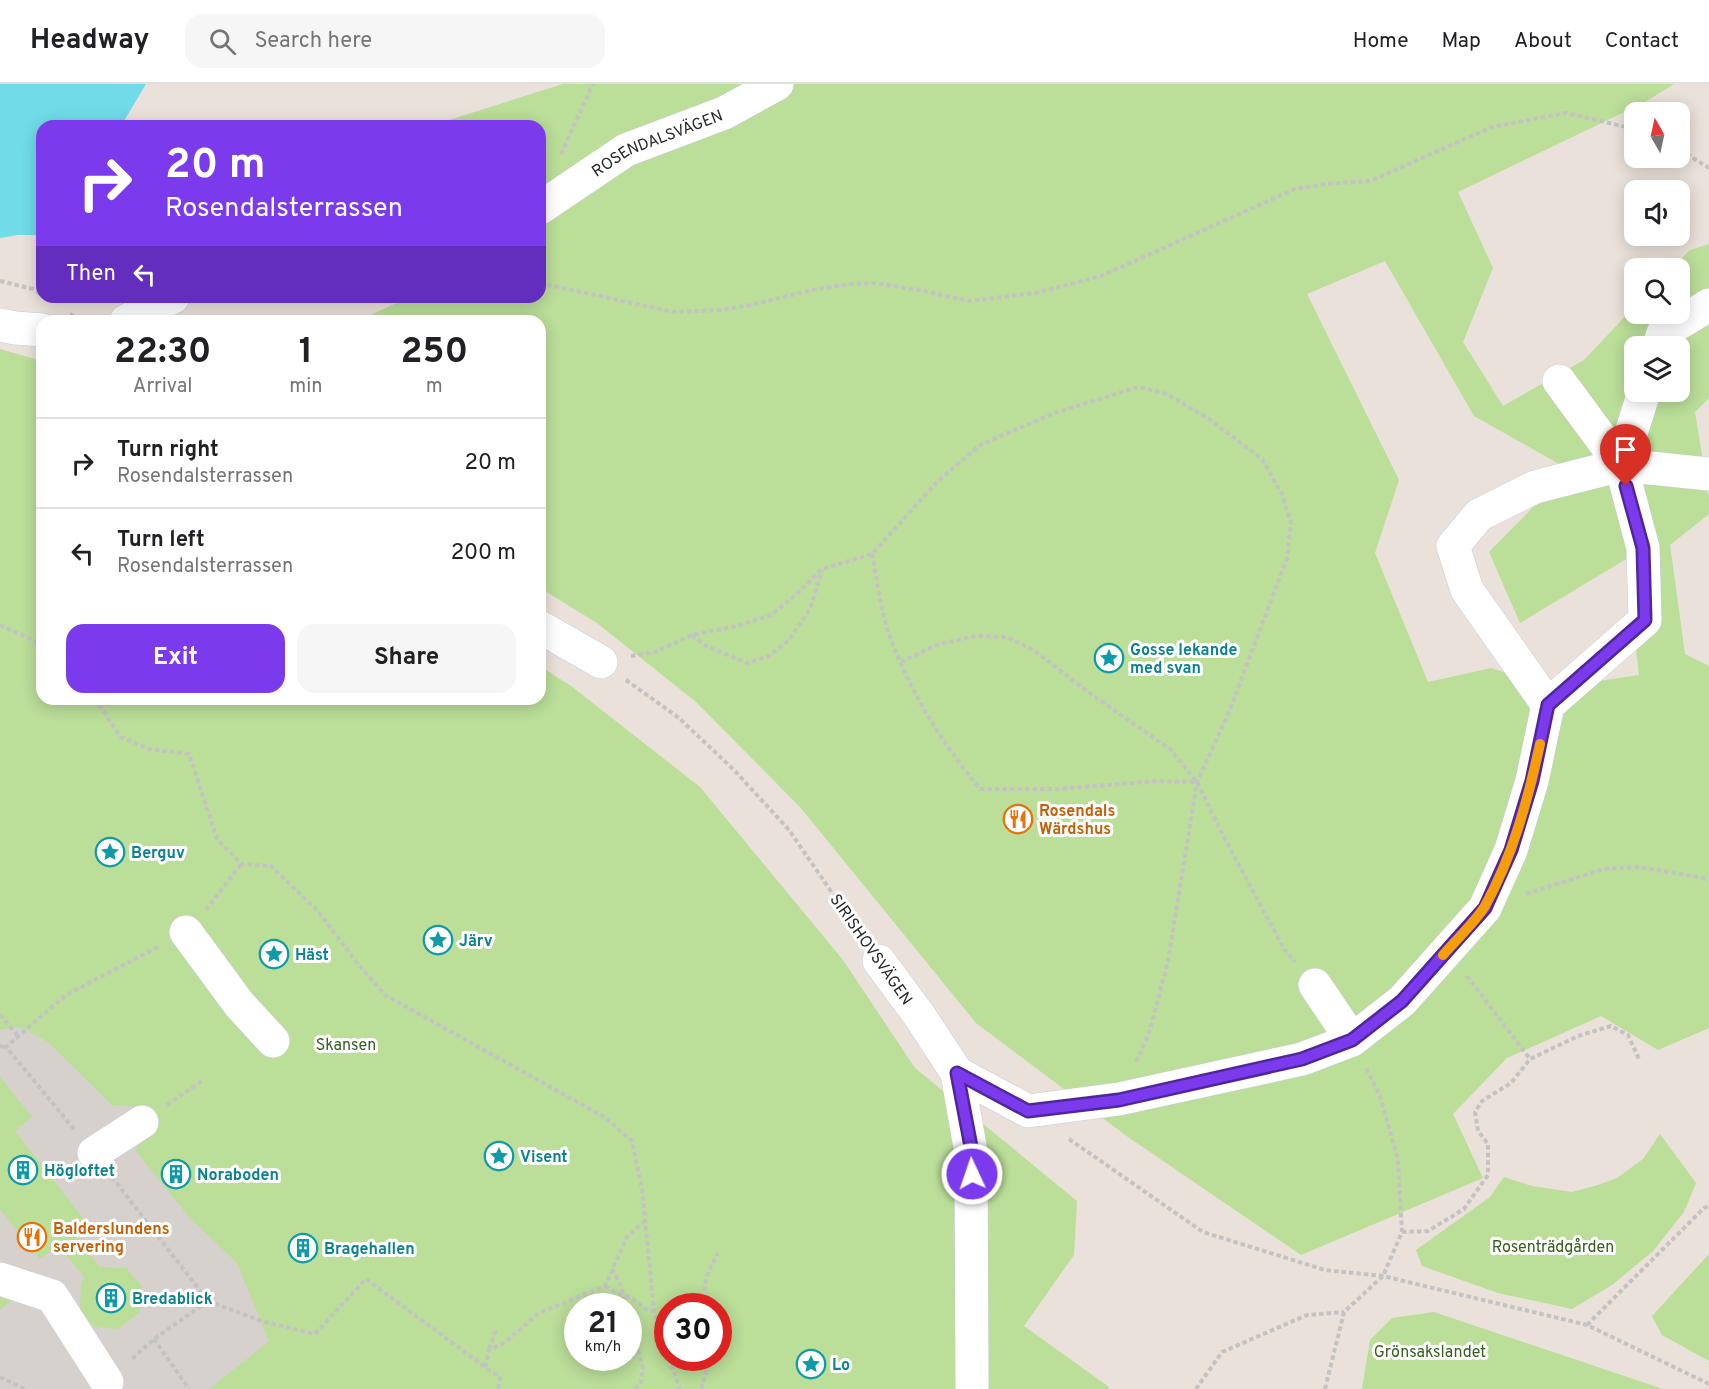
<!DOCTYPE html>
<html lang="en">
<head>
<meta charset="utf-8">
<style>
  :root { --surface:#fff; --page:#f6f6f6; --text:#202124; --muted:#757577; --line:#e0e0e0; --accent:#7c3aed }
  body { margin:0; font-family:Overpass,sans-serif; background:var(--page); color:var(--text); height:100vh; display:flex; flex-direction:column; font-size:22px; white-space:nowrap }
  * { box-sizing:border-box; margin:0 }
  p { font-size:20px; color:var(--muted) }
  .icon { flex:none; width:33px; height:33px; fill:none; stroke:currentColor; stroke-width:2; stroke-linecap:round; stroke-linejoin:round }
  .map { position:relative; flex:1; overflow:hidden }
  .drawer { position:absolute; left:36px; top:231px; width:510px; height:390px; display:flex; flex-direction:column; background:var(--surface); border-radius:18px; box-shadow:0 3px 15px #0003 }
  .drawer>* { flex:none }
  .hud { position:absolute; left:36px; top:36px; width:510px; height:183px; border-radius:18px; box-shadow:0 3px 15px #0003; background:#7c3aed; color:#fff; overflow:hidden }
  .needle { width:39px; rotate:351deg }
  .controls { position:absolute; left:1624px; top:18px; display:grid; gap:12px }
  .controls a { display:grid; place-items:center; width:66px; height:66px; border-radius:12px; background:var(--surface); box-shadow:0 3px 15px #0003; font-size:30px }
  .speed { position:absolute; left:564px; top:1209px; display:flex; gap:12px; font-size:30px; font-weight:700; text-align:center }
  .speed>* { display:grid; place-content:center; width:78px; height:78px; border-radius:50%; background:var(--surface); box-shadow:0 3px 15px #0003; line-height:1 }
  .speed small { font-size:15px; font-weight:400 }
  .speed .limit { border:9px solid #d22; background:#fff; color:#111 }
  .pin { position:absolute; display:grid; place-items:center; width:51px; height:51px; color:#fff; margin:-62px -26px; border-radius:50% 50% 50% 0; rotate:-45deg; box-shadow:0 0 6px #0007 }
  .pin .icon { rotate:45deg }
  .me { position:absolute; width:66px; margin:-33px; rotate:357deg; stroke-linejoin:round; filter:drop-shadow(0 0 4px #0008) }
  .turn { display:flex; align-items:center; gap:21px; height:126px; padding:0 30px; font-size:27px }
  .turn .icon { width:78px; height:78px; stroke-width:2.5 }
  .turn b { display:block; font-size:42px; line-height:51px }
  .then { display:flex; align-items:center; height:57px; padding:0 30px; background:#0003; gap:12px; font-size:22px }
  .eta { display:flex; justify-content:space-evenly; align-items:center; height:102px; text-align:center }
  .eta b { font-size:36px; font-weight:700; line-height:42px }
  .action { display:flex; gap:12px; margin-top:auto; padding:12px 30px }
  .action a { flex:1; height:69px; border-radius:18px; background:var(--accent); color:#fff; font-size:24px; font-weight:700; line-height:69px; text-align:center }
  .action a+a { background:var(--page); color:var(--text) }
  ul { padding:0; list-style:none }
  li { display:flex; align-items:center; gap:18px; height:90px; padding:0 30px; border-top:2px solid var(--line) }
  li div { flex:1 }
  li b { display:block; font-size:22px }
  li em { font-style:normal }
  header { display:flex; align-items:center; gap:36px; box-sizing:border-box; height:84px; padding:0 30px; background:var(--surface); border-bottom:2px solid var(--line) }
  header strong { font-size:28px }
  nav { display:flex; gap:33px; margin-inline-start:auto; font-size:21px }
  .search { width:420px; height:54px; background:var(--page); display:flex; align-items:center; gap:15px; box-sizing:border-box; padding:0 21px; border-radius:18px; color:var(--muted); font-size:22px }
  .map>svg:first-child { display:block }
  .green { fill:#bbde99; fill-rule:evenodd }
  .plaza { fill:#d6d1cd }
  .water { fill:#71dbe8 }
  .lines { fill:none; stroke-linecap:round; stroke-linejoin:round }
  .minor-casing { stroke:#c9ced9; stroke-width:34 }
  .path { stroke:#c3c3c3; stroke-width:4; stroke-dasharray:4.5 3; stroke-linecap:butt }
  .minor { stroke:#fff; stroke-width:33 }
  .path-bridge { stroke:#c3c3c3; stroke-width:4; stroke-dasharray:4.5 3; stroke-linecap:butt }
  .route-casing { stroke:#51269a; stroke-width:15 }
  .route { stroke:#7c3aed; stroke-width:10 }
  .slow { stroke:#f59e0b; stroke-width:10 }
  .labels { text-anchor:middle; stroke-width:6; stroke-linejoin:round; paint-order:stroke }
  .street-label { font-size:16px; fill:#282828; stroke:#fff }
  .culture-label { font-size:16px; font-weight:bold; fill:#0d838f; stroke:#fff; text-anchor:start }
  .food-label { font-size:16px; font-weight:bold; fill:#c56008; stroke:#fff; text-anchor:start }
  .park-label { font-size:16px; fill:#35601d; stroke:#fff }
</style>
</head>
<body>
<header>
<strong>Headway</strong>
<div class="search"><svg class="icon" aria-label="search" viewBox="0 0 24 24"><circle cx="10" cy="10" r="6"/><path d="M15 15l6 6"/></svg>Search here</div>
<nav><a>Home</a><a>Map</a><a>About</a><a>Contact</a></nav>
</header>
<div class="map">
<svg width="1709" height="1305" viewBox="0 0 1709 1305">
  <rect width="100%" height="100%" fill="#eae1da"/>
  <path class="green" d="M563,0H1674L1645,18L1458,108L1493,184L1463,258L1503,322L1584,276L1635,222V230H1680V184H1672L1690,166L1709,160V314L1695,328L1709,414V430L1670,461L1685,570L1709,582V944L1658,966L1601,932L1507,974L1453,1030L1483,1094L1301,1171L1128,1053L976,939L800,723L696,618L597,539L540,504V237H358L409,213H540V42H430ZM1385,177L1474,332L1570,386L1489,468L1520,539L1626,475L1639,591L1553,604L1491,584L1428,598L1375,469L1399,396L1307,210ZM1635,262H1680V308H1635Z
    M0,265L42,277V615H540V582L571,602L700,703L843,876L915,984L1077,1117L1074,1171L1024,1242L1109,1303L1108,1305H0ZM578,1222H628V1274H578ZM668,1222H718V1274H668Z
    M1660,1050L1696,1099L1684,1128L1653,1167L1612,1201L1572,1225L1498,1209L1422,1182L1416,1166L1490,1113L1504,1093L1532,1102L1572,1108L1598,1101L1617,1094L1643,1075Z
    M1709,1170V1277L1662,1251L1652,1232Z
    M1434,1228L1663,1305H1362L1370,1256L1392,1234Z"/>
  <path class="plaza" d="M17,943L25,945L48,958L112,1021L134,1022L142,1038L144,1047L136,1067L190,1134L237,1179L269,1257L209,1305H0V1226L15,1213L0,1208V1125L40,1175L58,1161L85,1194L81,1198L80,1225L94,1243L118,1245L140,1228L142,1203L126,1184L100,1183L73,1149L86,1138L15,1047L32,1033L0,993V946Z"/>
  <path class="water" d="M0,0H146L121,42H42V151H18L0,154Z"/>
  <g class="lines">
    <g class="minor-casing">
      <g id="minor">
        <path id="s1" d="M540,124L626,66L724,29L777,0"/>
        <path d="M126,237L173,213"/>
        <path d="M0,241L15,244L42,246"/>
        <path d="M1659,262L1663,249L1709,221"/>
        <path d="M1621,381L1709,390"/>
        <path d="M540,543L601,578"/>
        <path d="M1548,621L1467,506L1453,462L1479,431L1535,403L1621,381L1559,297"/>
        <path d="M186,848L239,920L273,957"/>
        <path d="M879,877L919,931L957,989L971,1068L972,1305"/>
        <path d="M1315,901L1352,956"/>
        <path d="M957,989L1028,1027L1119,1015L1302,975L1352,956L1402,917L1485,824L1511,766L1532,697L1548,621L1645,536L1643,464L1621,381L1644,308"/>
        <path d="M94,1069L142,1038"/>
        <path d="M0,1195L52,1212L107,1298"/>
      </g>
    </g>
    <path class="path" d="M1680,66L1709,84
      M561,70L593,0
      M0,197L33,205L42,211
      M540,199L673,228L721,226L751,221L812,206L850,200L874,199L919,206L969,217L1035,209L1101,192L1295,105L1325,100L1370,97L1492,43L1566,29L1635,45
      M70,230L81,237
      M872,470C877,494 880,524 888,547C909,607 940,656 980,705H1058L1157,697L1196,698
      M0,541L37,558L42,562
      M692,551L706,562L747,579L769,572L789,556L810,525L822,486
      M631,572L655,568L692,551L737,542L771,531L796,511L822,485L872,470L937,398L980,361L1052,330L1138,303L1167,310L1209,335L1262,375L1282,410L1291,439L1287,474L1229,628L1197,698L1168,877L1149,949L1136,978
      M901,578L939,560L976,552L1007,553L1035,567L1088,608L1170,665L1197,698L1225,755L1284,865L1295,878
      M626,596L679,634L734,686L789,746L861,851
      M95,615L121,653L149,665L189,670L217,755L241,780L271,782L318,827L358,880L385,911L606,1034L632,1057L642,1105L654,1227L668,1268
      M1526,810L1604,785L1640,783L1709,795
      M206,826L241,780
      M1467,892L1530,975
      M0,931L18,952
      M0,962L6,963
      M167,1021L203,996
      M74,1045L6,963L66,911L158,863
      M1069,1055L1203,1148L1325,1186L1383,1192L1587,1241L1709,1300
      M112,1093L208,1217L154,1255L131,1276
      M1402,1148L1428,1147L1464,1125L1488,1091V1060L1478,1047L1475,1028L1482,1017L1511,999L1530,975L1578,952L1611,942L1628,951L1639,975
      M605,1202L617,1209L631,1214L649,1227H654
      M208,1217L261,1237L315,1250L366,1195L500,1294L498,1305
      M705,1222C702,1201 708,1187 718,1169
      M628,1230L643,1284L641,1298L635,1305
      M1587,1241L1704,1124L1709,1122
      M154,1255L189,1305
      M489,1265L496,1246
      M669,1274L680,1305
      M485,1283L489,1266L504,1259L539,1229L605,1202L627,1153L644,1138
      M0,1293L25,1305
      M701,1305L710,1274
      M1196,1305L1222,1268L1307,1231L1344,1228
      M1325,1305L1344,1228L1383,1192L1402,1148L1398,1076L1380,1012L1366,984"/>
    <use href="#minor" class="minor"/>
    <path class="path-bridge" d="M612,1185L621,1202L626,1222"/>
  </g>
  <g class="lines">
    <g class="route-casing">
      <path id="route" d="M972,1090V1068L957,989L1028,1027L1119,1016L1302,975L1352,956L1402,917L1485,824L1511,766L1532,697L1548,621L1645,536L1643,464L1626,402"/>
    </g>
    <use href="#route" class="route"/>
    <path class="slow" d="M1443,871C1455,857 1477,836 1485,822C1513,772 1528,715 1540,660"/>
  </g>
  <defs>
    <g id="sight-ring" transform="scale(1.5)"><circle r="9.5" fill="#fff" stroke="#0f9aa8" stroke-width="1.5"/><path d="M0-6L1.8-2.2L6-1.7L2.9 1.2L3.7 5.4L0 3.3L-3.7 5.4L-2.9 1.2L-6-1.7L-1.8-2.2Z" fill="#0f9aa8"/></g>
    <g id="restaurant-ring" transform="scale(1.5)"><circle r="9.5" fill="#fff" stroke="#e8710a" stroke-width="1.5"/><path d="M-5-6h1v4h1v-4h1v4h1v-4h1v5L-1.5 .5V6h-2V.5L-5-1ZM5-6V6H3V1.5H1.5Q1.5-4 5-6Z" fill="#e8710a"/></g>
    <g id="building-ring" transform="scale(1.5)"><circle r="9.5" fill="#fff" stroke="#0f9aa8" stroke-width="1.5"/><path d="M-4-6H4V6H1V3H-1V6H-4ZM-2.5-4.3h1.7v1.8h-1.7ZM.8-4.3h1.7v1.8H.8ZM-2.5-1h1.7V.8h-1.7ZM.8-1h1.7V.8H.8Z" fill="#0f9aa8"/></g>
  </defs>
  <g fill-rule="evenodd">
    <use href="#sight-ring" x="1109" y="574"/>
    <use href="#restaurant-ring" x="1018" y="735"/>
    <use href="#sight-ring" x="110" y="768"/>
    <use href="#sight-ring" x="438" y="856"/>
    <use href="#sight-ring" x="274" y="870"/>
    <use href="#sight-ring" x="499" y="1072"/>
    <use href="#building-ring" x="23" y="1086"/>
    <use href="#building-ring" x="176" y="1090"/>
    <use href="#restaurant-ring" x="32" y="1153"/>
    <use href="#building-ring" x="303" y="1164"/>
    <use href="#building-ring" x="111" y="1214"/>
    <use href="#sight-ring" x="811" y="1280"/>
  </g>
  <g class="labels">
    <g class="street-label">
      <text dy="6" stroke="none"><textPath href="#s1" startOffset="135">ROSENDALSVÄGEN</textPath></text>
      <text transform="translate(872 865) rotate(55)" y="6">SIRISHOVSVÄGEN</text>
    </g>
    <g class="culture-label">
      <text x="1130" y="571">Gosse lekande<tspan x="1130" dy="18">med svan</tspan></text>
      <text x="131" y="774">Berguv</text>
      <text x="459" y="862">Järv</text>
      <text x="295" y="876">Häst</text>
      <text x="520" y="1078">Visent</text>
      <text x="44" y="1092">Högloftet</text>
      <text x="197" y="1096">Noraboden</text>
      <text x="324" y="1170">Bragehallen</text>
      <text x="132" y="1220">Bredablick</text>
      <text x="832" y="1286">Lo</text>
    </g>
    <g class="food-label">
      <text x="1039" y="732">Rosendals<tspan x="1039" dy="18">Wärdshus</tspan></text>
      <text x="53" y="1150">Balderslundens<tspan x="53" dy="18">servering</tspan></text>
    </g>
    <g class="park-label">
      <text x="346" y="966">Skansen</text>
      <text x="1553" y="1168">Rosenträdgården</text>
      <text x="1430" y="1273">Grönsakslandet</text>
    </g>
  </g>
</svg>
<div class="controls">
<a><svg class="needle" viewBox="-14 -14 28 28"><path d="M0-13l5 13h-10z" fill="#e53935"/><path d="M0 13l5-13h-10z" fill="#757577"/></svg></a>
<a><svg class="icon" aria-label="sound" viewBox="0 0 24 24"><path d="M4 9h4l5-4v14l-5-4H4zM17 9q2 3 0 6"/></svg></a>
<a><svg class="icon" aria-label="search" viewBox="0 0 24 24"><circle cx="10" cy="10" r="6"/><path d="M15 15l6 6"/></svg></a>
<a><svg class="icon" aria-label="layers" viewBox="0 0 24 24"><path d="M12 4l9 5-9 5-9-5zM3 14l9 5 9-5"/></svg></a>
</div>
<div class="speed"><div>21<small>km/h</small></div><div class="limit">30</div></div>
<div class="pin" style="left:1626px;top:402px;background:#d93025"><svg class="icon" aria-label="arrive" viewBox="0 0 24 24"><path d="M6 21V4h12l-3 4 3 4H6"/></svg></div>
<svg class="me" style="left:972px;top:1090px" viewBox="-20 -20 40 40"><circle r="17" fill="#7c3aed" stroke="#fff" stroke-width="3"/><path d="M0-11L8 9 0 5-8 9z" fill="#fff"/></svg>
<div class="hud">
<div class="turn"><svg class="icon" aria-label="right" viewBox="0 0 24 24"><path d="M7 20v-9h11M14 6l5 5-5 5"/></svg><div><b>20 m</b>Rosendalsterrassen</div></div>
<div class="then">Then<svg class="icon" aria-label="left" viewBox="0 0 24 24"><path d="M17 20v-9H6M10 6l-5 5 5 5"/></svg></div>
</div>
<section class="drawer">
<div class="eta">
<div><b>22:30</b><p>Arrival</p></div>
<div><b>1</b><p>min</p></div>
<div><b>250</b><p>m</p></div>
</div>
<ul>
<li><svg class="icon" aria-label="right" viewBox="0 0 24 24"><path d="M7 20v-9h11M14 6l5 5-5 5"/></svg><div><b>Turn right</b><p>Rosendalsterrassen</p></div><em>20 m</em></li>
<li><svg class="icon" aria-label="left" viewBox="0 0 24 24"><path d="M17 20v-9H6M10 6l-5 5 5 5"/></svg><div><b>Turn left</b><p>Rosendalsterrassen</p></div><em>200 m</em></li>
</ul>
<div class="action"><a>Exit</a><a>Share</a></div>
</section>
</div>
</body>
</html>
